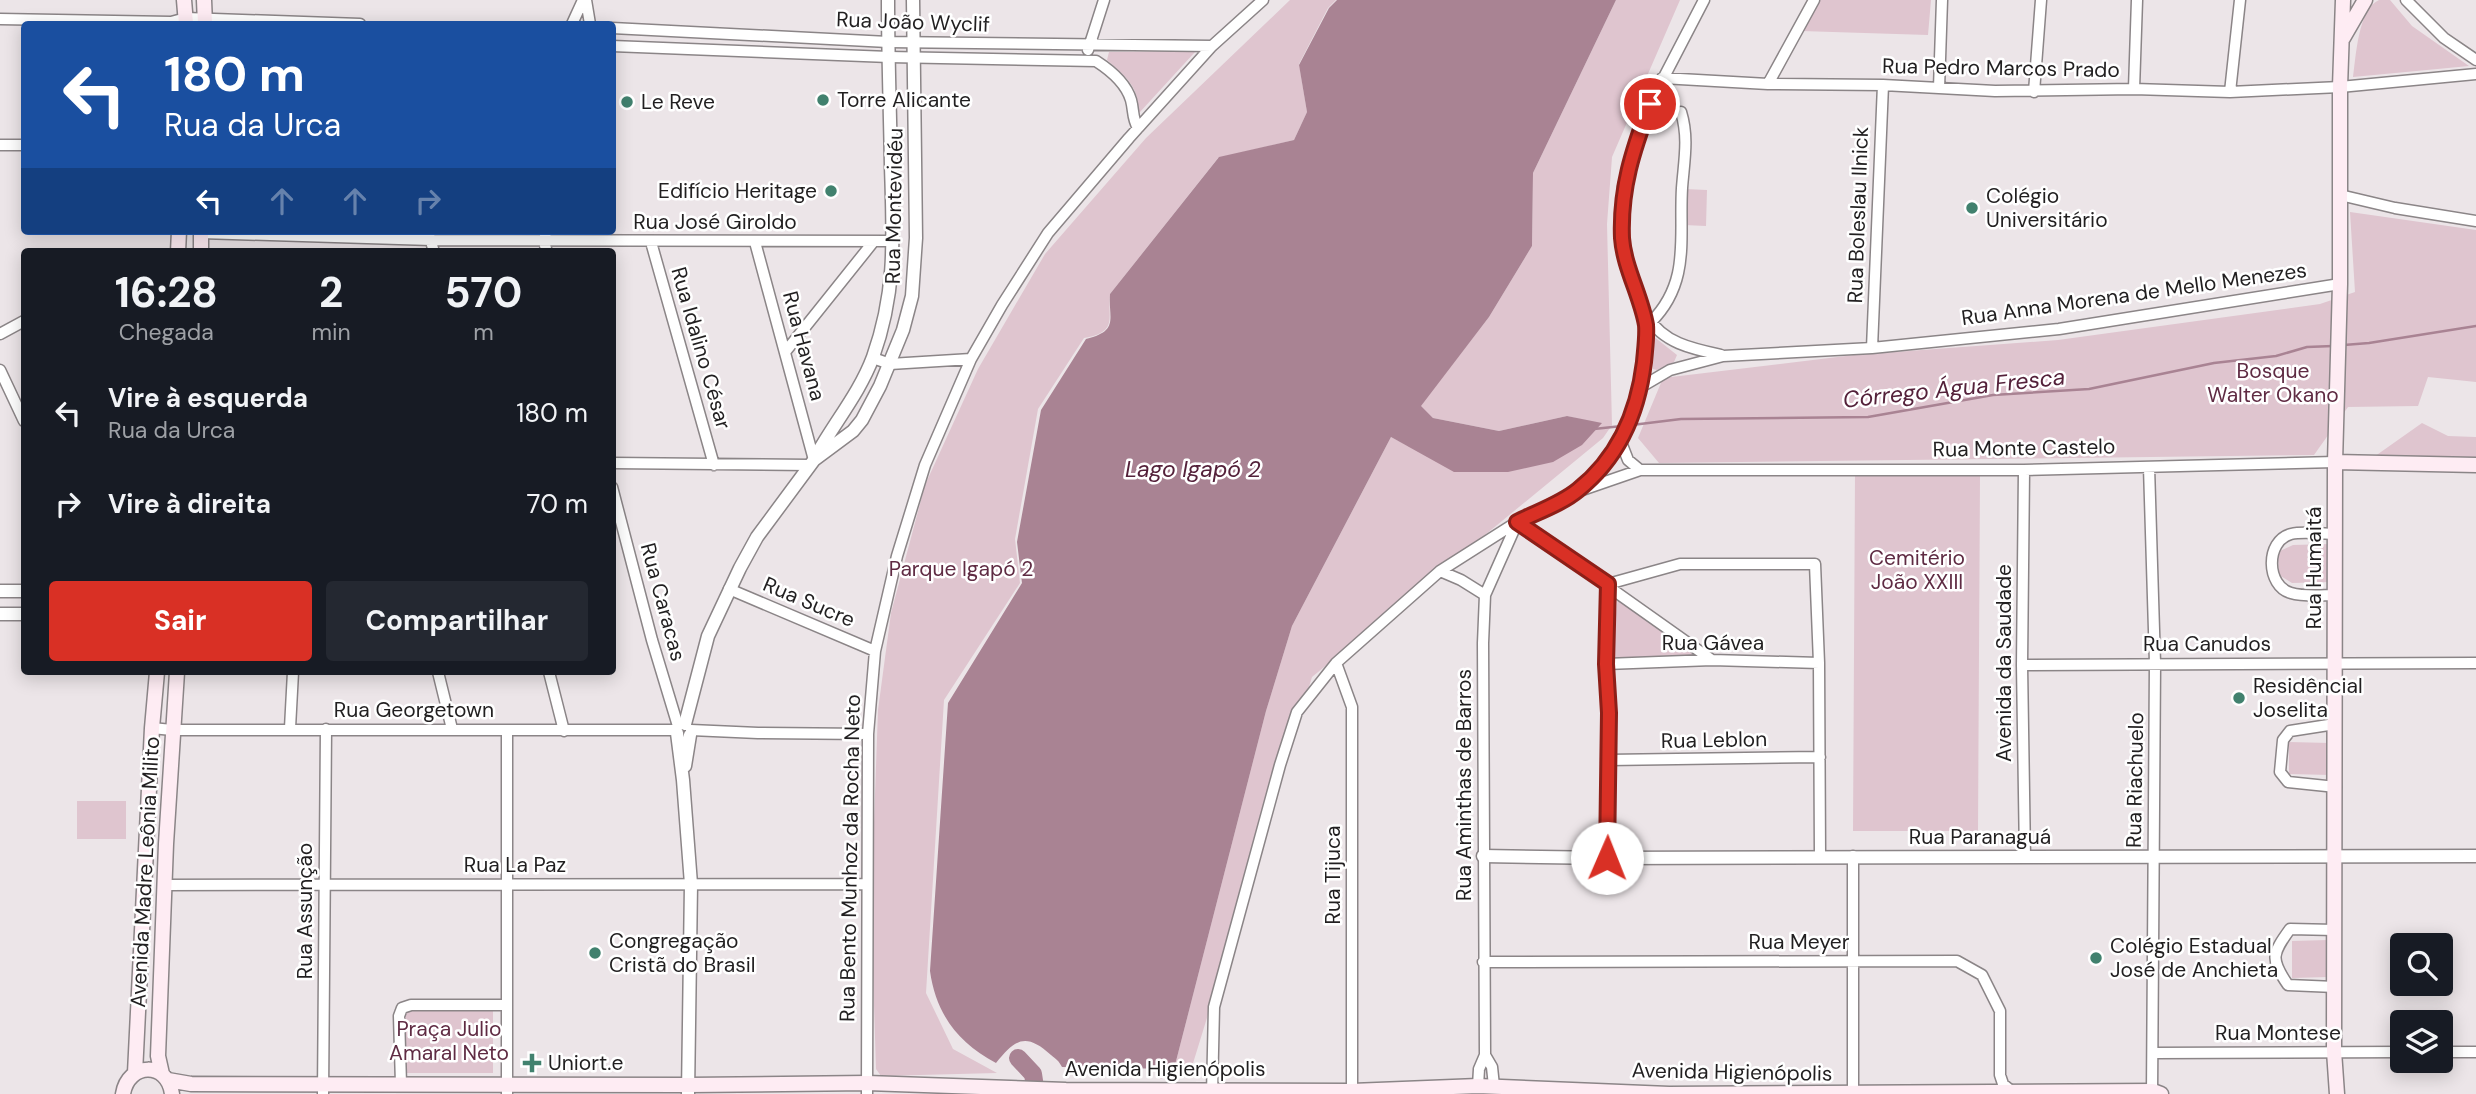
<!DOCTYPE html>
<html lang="pt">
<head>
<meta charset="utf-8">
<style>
  :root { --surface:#171b24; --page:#242831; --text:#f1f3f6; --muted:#9ea1a6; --accent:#d93025 }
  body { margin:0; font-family:"DM Sans",sans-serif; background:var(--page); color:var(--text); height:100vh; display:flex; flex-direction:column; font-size:26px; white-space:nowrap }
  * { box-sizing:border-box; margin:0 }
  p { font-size:23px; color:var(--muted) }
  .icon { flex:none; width:38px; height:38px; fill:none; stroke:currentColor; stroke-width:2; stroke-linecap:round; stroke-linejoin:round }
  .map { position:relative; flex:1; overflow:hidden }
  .side { position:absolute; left:21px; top:248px; width:595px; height:427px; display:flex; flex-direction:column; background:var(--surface); border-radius:7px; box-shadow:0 4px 18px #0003 }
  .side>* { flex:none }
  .guide { position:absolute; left:21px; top:21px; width:595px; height:214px; border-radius:7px; box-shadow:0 4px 18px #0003; background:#1a4fa0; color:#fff; overflow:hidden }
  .buttons { position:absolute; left:2390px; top:933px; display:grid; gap:14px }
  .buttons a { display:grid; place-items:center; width:63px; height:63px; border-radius:7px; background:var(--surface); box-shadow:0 4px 18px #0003; font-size:35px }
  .pin { position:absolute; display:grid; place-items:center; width:60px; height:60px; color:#fff; margin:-30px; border:4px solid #fff; border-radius:50%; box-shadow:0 2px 7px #0007 }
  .me { position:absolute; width:77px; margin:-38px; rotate:1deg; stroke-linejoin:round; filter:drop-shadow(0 0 5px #0008) }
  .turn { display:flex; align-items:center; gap:24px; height:147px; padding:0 28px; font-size:32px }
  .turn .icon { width:91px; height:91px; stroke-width:2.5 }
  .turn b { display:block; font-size:49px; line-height:60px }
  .lanes { display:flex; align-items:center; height:66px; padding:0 28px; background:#0003; justify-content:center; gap:35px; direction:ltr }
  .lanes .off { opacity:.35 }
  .eta { display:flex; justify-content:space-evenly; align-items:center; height:119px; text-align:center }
  .eta b { font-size:42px; font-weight:700; line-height:49px }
  .button { display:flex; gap:14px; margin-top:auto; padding:14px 28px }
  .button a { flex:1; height:80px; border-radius:7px; background:var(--accent); color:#fff; font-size:28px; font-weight:700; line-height:80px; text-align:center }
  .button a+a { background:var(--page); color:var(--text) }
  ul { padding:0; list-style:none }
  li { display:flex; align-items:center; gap:21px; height:91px; padding:0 28px }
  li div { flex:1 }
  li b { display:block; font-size:26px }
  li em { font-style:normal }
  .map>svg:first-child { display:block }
  .green { fill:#dfc5cf }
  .water { fill:#a98393 }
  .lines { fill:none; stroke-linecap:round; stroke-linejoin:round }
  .stream { stroke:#a98393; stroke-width:2.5 }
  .river { stroke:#a98393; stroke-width:18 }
  .minor-casing { stroke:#8b8587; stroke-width:13 }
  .tertiary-casing { stroke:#8b8587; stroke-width:15 }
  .secondary-casing { stroke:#8b8587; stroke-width:17 }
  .minor { stroke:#fff; stroke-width:10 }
  .tertiary { stroke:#fff; stroke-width:12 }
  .secondary { stroke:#feecf3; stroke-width:14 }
  .route-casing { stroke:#8d1f18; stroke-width:18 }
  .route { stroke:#d93025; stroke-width:12 }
  .poi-dot { fill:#41816e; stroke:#fff; stroke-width:2.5 }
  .labels { text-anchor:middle; stroke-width:5; stroke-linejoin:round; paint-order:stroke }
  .street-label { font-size:21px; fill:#211f20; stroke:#fff }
  .poi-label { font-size:21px; fill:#211f20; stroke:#fff; text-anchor:start }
  .park-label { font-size:21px; fill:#5f2b43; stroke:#fff }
  .water-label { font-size:23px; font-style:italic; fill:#54213a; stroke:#fff }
</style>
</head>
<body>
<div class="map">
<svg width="2476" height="1094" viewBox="0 0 2476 1094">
  <rect width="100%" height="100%" fill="#ece5e8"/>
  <path class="green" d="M1290,0H1336L1328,8L1299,64L1307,112L1294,140L1218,158L1110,294C1107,318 1119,332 1084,338L1038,409L1015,539L1020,583L944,700L926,993L953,1049L997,1073L881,1076L876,1069L871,908L878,710L891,613L925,485L978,369L1045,254L1146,138Z
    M1616,0H1680L1612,157L1607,224L1612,425L1603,438L1312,677L1190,1073L1160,1079L1161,1069H1174L1266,711L1292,626L1391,437L1408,446L1601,424L1567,416L1499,431L1433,418L1420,406L1489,317L1532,246L1533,173Z
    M1818,0H1931L1928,35L1801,31Z
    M2379,0H2390L2412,26L2469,66L2353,77C2356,57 2358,9 2379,0Z
    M1109,52L1193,51L1195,52L1140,112L1138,111C1139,86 1125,76 1107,60Z
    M1685,189L1707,190L1706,226L1684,225Z
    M2350,212L2476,230V382L2428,377L2418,406L2348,407L2314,455L1659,463L1638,438L1663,378L1854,355L2058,340L2320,304L2355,292Z
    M1653,336L1677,355L1674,362L1657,370L1653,369L1650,342Z
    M2422,423L2448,436L2476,437V461L2371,459Z
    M1855,475L1980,476L1978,831H1853Z
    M2330,544V582L2292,583L2279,575L2278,552L2293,545Z
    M1618,597L1701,656L1610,662Z
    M2289,742L2330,743V775L2289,774Z
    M77,801H126V839H77Z
    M2328,940V977L2292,978V941Z
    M405,1010H493V1073H404Z"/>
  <path class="water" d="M1337,0H1616L1533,173L1532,246L1489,317L1421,406L1433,418L1499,431L1567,416L1602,423L1582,445L1553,462L1508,472H1454L1391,437L1292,626L1266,711L1174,1069L1062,1067C1059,1061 1056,1059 1051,1055C1026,1032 1015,1039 996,1063C958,1043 936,1014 930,971L948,703L1022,583L1017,542L1041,410L1086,339C1120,331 1108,318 1110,294L1219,157L1294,140L1307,112L1299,65L1329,8Z"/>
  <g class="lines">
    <path class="stream" d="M2344,345L2369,343L2476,326
      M1632,425L1681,419L1868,417L1993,395L2089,389L2214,363L2276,356L2307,347L2333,346
      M1594,429L1622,426"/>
    <path class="river" d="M1018,1058L1033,1074L1036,1094"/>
    <g class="minor-casing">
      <path id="minor" d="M586,0L590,24
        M2406,0L2444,38L2476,60
        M0,19L171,22L186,18L360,24
        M572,24L583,0
        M612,28L888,42L1212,46
        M612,46L889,57L1096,61C1110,70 1126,83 1131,100C1134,111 1132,118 1138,128
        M1088,50L1104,0
        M1662,78L1768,84L1883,85L1995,91L2134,89L2230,92L2340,87L2476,74
        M1768,84L1814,0
        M1939,88L1942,0
        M2134,89L2137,0
        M2034,92L2041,0
        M2230,92L2240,0
        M0,145H24
        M2340,195L2395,208L2476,221
        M428,231L434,252
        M546,231L544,242L547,252
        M201,233L431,240L893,241
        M651,242L714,465
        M755,242L814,460
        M1648,317C1663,343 1693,349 1721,355
        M1651,322C1691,282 1679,237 1682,188C1684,161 1689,138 1681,112
        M0,334L24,321
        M1872,348L1883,85
        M786,351L874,241
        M873,358L890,364L971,359
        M0,370L24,421
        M1641,387L1670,370L1723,356L1872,348L2059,329L2340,284
        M1621,442L1628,460L1640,470
        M612,463L810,465
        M2149,467L2155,663L2152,1094
        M2024,470L2022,665L2025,857
        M612,487L652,640L678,726
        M1582,490L1640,470H2024L2335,462
        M1517,522L1712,660
        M2335,534C2321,534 2304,531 2291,534C2265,541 2266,586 2291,593C2304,597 2322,595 2335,595
        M1440,571L1461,580L1485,595
        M1608,584L1680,564H1815L1819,663L1820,856
        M729,589L875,651
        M1336,663L1352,707V1091
        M1606,664L1712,660L1819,663
        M2022,665L2476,663
        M438,672L452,729
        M549,672L564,731
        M2335,724L2290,731L2283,740L2280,772L2288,782L2336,787
        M152,728L172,730H676
        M290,728L293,672
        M691,730L758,733L868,734
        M1608,760L1820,757
        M1607,858L1608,584
        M164,885L866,884
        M1483,962L1957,961L1982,975L2000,1011V1075L2003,1084L2015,1094
        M2335,987L2288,985C2270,959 2272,954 2290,929L2335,930
        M2441,1052H2476
        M2153,1053L2403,1052
        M1485,1055L1492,1067L1494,1086
        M401,1084L399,1016L402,1008L411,1005H507
        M1478,1086L1479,1069L1485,1055L1483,643L1485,595L1517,523
        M323,1094L326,729
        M507,1094V730
        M867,1094L868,734L875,651L897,556L925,465L971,359L1002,305L1048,233L1129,138L1212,46L1263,0
        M1212,1094L1214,1007L1280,765L1297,712L1336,663L1440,571L1517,522L1576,492L1602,470L1621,442L1641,387L1646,326L1622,240L1623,187L1634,145L1650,104L1704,0
        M1853,1094V856"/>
    </g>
    <g class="tertiary-casing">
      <path id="tertiary" d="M817,454C835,422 860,392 873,357C897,290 893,235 891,166C890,111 888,55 888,0
        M0,591H24
        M0,614H24
        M685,724L708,636L740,568L757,537L814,460L853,431L862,420L880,386L903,330L912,296L916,238L913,0
        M677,733L683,780L691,884L688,1094
        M685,766L690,735
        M1483,856L1607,858L2476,856"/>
    </g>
    <g class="secondary-casing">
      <path id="secondary" d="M184,0L186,24
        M204,0L205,24
        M2343,38L2365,0
        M178,252L179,231
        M201,252V231
        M2335,462L2476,465
        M135,1073L152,728L157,672
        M162,1074L158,1056L166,844L177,672
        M168,1080L191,1084L689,1085L867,1083L1066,1090L1352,1091L1478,1086L1669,1094L2153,1091L2161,1094
        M123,1094C128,1062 168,1061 172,1094
        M2337,1094L2334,1051L2335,462L2340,284V87L2343,0"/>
    </g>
    <use href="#minor" class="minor"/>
    <use href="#tertiary" class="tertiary"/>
    <use href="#secondary" class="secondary"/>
  </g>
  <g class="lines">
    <g class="route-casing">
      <path id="route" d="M1607,858L1609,713L1606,664L1608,584L1517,522C1537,512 1561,504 1578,490C1618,458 1638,412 1644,362C1645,350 1647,336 1646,325C1641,296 1624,267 1622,238C1620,188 1633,150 1650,104"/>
    </g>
    <use href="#route" class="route"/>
  </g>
  <g class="poi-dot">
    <circle cx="823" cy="100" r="7"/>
    <circle cx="627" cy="102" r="7"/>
    <circle cx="831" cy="191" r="7"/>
    <circle cx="1972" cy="208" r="7"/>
    <circle cx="2239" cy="698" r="7"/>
    <circle cx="595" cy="953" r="7"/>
    <circle cx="2096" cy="958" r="7"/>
    <path d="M528.5 1052.5h7v7h7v7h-7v7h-7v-7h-7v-7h7z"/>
  </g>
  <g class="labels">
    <g class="street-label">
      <text transform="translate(913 22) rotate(2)" y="7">Rua João Wyclif</text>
      <text transform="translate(2001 68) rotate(1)" y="7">Rua Pedro Marcos Prado</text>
      <text transform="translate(894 206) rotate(-89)" y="7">Rua Montevidéu</text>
      <text transform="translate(1858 215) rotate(-88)" y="7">Rua Boleslau Ilnick</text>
      <text x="715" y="229">Rua José Giroldo</text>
      <text transform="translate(2134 294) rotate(-8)" y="7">Rua Anna Morena de Mello Menezes</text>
      <text transform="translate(804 346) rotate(75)" y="7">Rua Havana</text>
      <text transform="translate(701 348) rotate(74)" y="7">Rua Idalino César</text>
      <text transform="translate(2024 448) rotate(-1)" y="7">Rua Monte Castelo</text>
      <text transform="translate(2314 568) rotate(-90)" y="7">Rua Humaitá</text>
      <text transform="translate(663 602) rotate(75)" y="7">Rua Caracas</text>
      <text transform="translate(809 602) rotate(23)" y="7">Rua Sucre</text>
      <text x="1713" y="650">Rua Gávea</text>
      <text x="2207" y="651">Rua Canudos</text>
      <text transform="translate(2004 663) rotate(-90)" y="7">Avenida da Saudade</text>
      <text x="414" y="717">Rua Georgetown</text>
      <text transform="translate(1714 740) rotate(-1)" y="7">Rua Leblon</text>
      <text transform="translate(2135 780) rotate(-89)" y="7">Rua Riachuelo</text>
      <text transform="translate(1464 785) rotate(-90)" y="7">Rua Aminthas de Barros</text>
      <text x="1980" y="844">Rua Paranaguá</text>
      <text transform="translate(850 858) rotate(-89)" y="7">Rua Bento Munhoz da Rocha Neto</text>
      <text x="515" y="872">Rua La Paz</text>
      <text transform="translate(145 872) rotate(-87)" y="7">Avenida Madre Leônia Milito</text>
      <text transform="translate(1333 875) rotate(-90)" y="7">Rua Tijuca</text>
      <text transform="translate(305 911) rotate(-90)" y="7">Rua Assunção</text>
      <text x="1799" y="949">Rua Meyer</text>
      <text x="2278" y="1040">Rua Montese</text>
      <text x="1165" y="1076">Avenida Higienópolis</text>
      <text transform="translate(1732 1072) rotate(1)" y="7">Avenida Higienópolis</text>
    </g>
    <g class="poi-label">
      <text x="837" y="107">Torre Alicante</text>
      <text x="641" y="109">Le Reve</text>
      <text x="817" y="198" text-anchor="end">Edifício Heritage</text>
      <text x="1986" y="203">Colégio<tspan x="1986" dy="24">Universitário</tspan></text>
      <text x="2253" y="693">Residêncial<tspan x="2253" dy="24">Joselita</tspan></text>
      <text x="609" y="948">Congregação<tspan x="609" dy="24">Cristã do Brasil</tspan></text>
      <text x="2110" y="953">Colégio Estadual<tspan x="2110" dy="24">José de Anchieta</tspan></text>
      <text x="548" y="1070">Uniort.e</text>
    </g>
    <g class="park-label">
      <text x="2273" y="378">Bosque<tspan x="2273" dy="24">Walter Okano</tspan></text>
      <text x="1917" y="565">Cemitério<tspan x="1917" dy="24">João XXIII</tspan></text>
      <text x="961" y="576">Parque Igapó 2</text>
      <text x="449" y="1036">Praça Julio<tspan x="449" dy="24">Amaral Neto</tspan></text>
    </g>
    <g class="water-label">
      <text transform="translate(1954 388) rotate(-6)" y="8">Córrego Água Fresca</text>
      <text x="1193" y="477">Lago Igapó 2</text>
    </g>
  </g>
</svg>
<div class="buttons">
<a><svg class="icon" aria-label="search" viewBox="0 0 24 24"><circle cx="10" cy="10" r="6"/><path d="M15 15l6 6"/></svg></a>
<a><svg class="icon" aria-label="layers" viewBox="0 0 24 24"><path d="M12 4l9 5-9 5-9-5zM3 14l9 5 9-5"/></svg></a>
</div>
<div class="pin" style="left:1650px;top:104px;background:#d93025"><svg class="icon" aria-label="arrive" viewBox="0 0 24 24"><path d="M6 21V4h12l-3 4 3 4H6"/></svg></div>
<svg class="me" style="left:1607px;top:858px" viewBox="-20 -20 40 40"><circle r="19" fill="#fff"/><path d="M0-13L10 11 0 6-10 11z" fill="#d93025"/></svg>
<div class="guide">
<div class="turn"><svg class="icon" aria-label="left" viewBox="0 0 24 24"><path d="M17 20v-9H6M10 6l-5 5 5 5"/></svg><div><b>180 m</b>Rua da Urca</div></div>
<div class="lanes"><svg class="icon" aria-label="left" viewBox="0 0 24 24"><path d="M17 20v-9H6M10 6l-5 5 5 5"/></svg><svg class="icon off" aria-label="ahead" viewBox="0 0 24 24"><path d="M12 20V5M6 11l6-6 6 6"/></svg><svg class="icon off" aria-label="ahead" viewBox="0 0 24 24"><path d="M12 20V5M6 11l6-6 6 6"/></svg><svg class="icon off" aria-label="right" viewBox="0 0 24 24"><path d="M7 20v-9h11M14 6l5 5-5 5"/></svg></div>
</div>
<section class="side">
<div class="eta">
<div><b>16:28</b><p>Chegada</p></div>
<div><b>2</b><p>min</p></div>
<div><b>570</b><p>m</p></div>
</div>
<ul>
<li><svg class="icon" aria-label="left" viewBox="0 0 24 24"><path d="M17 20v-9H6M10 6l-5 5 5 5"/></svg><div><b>Vire à esquerda</b><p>Rua da Urca</p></div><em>180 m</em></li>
<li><svg class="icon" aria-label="right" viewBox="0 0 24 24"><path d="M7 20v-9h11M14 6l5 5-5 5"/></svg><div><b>Vire à direita</b></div><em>70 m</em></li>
</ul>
<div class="button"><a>Sair</a><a>Compartilhar</a></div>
</section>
</div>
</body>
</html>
